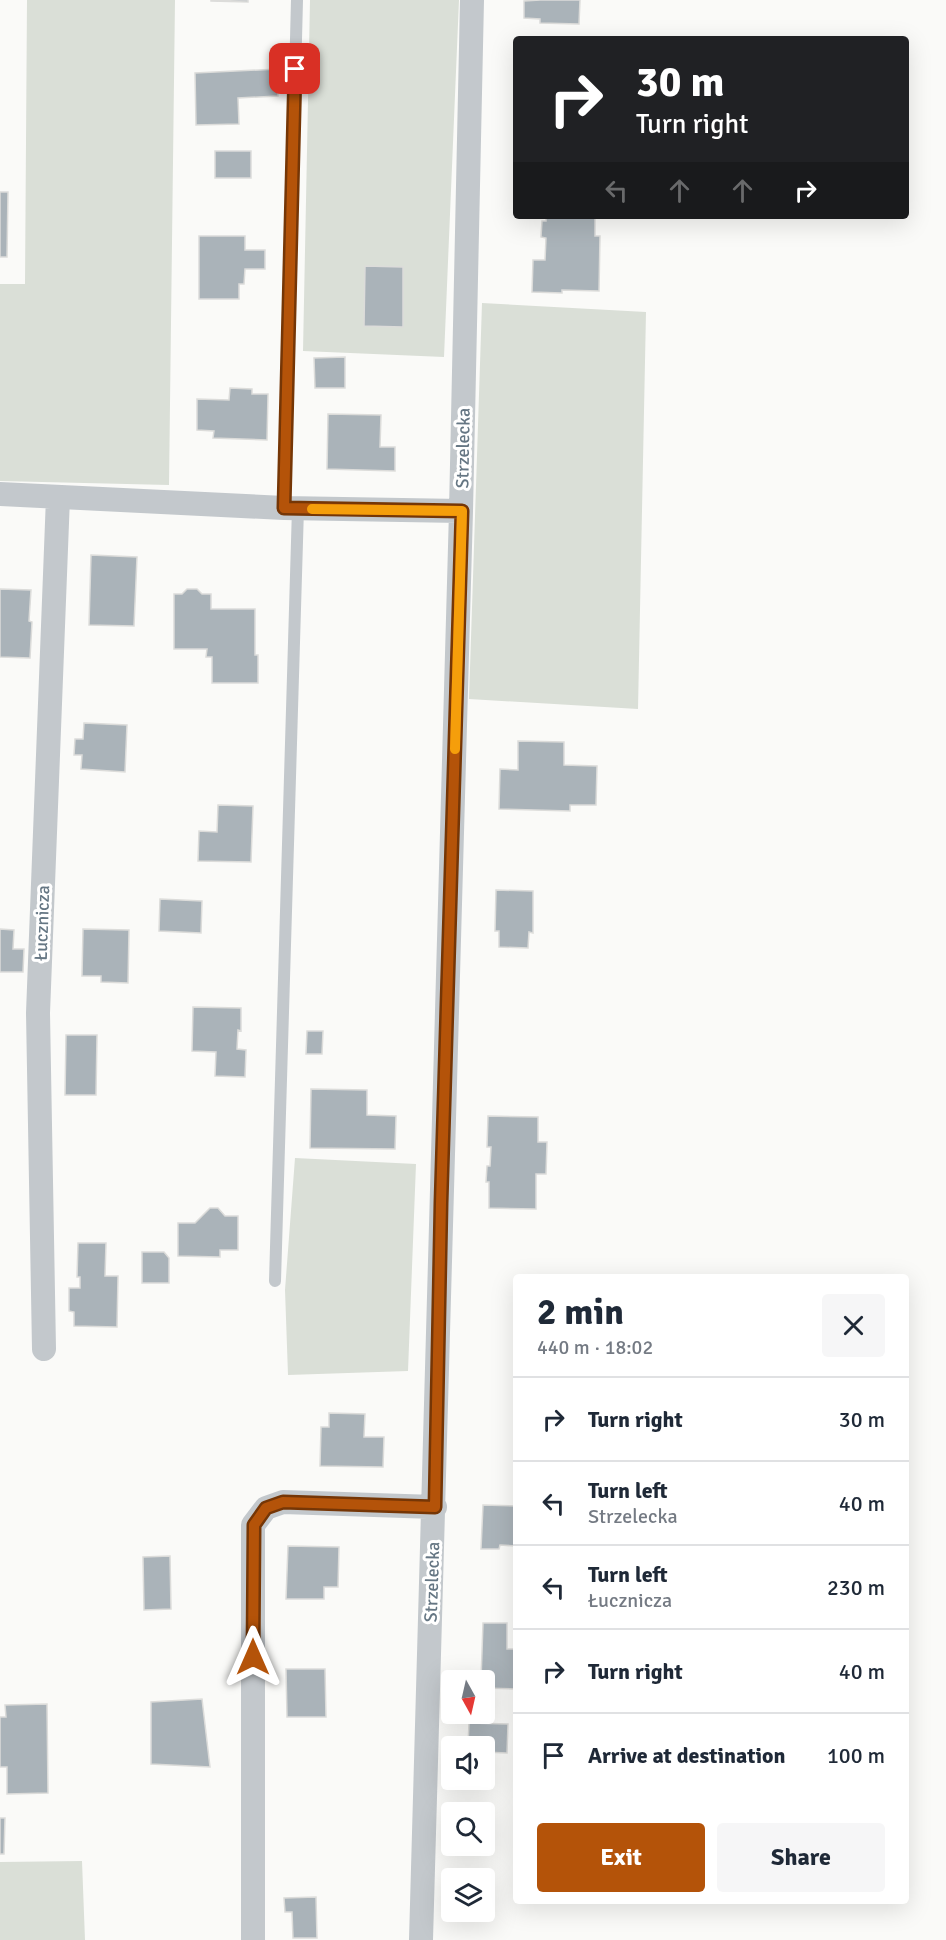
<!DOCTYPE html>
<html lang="en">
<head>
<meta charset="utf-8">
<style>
  :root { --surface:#fff; --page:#f6f6f7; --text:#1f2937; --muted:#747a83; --line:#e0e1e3; --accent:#b45309 }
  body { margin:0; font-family:Signika,sans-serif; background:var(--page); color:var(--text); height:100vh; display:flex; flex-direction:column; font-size:22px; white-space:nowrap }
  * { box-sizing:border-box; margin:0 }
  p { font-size:20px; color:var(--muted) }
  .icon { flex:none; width:33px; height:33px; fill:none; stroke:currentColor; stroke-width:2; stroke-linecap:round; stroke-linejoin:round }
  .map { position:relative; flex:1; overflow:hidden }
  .panel { position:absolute; left:513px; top:1274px; width:396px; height:630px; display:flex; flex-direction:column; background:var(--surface); border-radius:6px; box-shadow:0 6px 24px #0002 }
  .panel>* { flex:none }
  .top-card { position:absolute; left:513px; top:36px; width:396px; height:183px; border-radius:6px; box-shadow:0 6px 24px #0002; background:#202124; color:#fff; overflow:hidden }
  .needle { width:39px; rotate:172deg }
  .buttons { position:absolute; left:441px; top:1670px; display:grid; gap:12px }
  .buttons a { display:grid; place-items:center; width:54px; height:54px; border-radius:6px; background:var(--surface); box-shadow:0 6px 24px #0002; font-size:30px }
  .pin { position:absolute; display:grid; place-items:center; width:51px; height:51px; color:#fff; margin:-26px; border-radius:12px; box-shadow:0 3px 9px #0006 }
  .me { position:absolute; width:66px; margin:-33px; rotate:0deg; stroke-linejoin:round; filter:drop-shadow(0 0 4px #0008) }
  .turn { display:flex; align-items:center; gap:21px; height:126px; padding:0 24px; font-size:27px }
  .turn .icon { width:78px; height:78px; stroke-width:2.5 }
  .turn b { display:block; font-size:42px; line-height:51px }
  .lanes { display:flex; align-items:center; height:57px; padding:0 24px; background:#0003; justify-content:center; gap:30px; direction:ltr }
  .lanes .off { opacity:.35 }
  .round { display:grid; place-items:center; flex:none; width:63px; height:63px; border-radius:6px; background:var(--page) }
  .head { display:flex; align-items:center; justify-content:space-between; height:102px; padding:0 24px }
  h1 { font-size:36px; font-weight:700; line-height:45px }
  .primary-button { display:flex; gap:12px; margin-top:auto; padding:12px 24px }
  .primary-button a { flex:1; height:69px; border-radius:6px; background:var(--accent); color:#fff; font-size:24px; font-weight:700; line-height:69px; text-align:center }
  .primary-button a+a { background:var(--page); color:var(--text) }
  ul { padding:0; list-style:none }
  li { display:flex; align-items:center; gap:18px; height:84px; padding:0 24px; border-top:2px solid var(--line) }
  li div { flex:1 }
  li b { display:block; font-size:22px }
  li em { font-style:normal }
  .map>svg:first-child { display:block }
  .green { fill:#dadfd7 }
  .building { fill:#aab3b9; stroke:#dcdcda; stroke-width:1.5 }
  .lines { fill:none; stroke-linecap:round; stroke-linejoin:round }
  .lane { stroke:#c3c8cc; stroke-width:12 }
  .street { stroke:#c3c8cc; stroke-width:24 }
  .route-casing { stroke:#753606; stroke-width:15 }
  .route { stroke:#b45309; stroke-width:10 }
  .slow { stroke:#f59e0b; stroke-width:10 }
  .labels { text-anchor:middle; stroke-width:6; stroke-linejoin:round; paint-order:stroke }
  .street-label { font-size:18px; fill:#657683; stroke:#fff }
</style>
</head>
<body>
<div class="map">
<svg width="946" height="1940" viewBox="0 0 946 1940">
  <rect width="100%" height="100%" fill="#fafaf8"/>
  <path class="green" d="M27,0H175L169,485L0,481V284H25Z
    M310,0H459L444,357L303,351Z
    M482,303L646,312L638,709L469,699Z
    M295,1158L416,1164L408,1371L288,1375L285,1290Z
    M82,1861L85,1940H0V1862Z"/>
  <path class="building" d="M211,0H248V2L211,1Z
    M540,0H580L579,24L540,23V19L524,18V1Z
    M278,69V96L238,98L239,124L196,125L195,73Z
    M215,151H251V178H215Z
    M0,192H8L7,257H0Z
    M546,216H595V236H600L599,291L562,290V293L532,292L533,260H545L546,238L541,237L542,221H546Z
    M199,236H245V250H265V269H245L244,284H239V299H199Z
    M365,266L403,267V327L364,326Z
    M345,357V388H315L314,358Z
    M230,388L252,389V394H268L267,440L213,438L214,431L197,430V399L229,400Z
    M328,414L381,415L380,447H395V471L327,469Z
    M91,555L137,557L134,626L89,625Z
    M0,589L31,590L29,621L32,622L30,658L0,657Z
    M187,589H197L202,594H211V609H255V655H258V683H212V657H206L207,649H174V594H182Z
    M84,723L127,725L125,772L81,769L82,755H74L75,739H83Z
    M518,741L564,742V765L597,766L596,805H570V811L499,809L500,769L518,770Z
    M218,805L253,806L251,862L198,861L199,831L217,832Z
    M496,890L533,891V933L529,932L528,948L499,947V931H495Z
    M160,899L202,901L201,933L159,931Z
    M0,929L14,930L13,949H24L23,972H0Z
    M83,929L129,930L128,983L101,982V976H82Z
    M193,1007L241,1008V1031L238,1030L237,1049L246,1050L245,1077L215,1076L216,1052L192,1051Z
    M307,1031H323L322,1054H306Z
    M66,1035H97L96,1095H65Z
    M311,1089L367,1090V1115L396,1116L395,1149L310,1148Z
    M488,1116L538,1117V1142H547L546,1174H536V1209L489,1208V1182H486L487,1166H490L491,1147H487Z
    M210,1208H218L225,1216H238V1250H220V1257L178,1256V1223H195Z
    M78,1243H106L105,1276H118L117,1327L74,1326V1312L69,1311V1288H80V1277H77Z
    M142,1252H164L169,1258V1283H142Z
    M329,1413L365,1414L364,1437H384L383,1467L320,1466L321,1427H329Z
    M483,1505L516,1506V1546L500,1545L499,1549H481Z
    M288,1546L339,1547L338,1587H324V1599H286Z
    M170,1556L171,1609L144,1610L143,1557Z
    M483,1623H507V1649H516L514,1689L484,1688V1680H481Z
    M286,1669H325L326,1717H287Z
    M202,1699L210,1767L151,1764V1702Z
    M47,1704L48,1793L7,1794V1767H0V1717H6L5,1705Z
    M469,1723L508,1724L507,1753L484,1752V1746H468Z
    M0,1818H5L4,1854H0Z
    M316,1897L317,1938H293L292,1912H285L284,1898Z"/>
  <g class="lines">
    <path class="lane" d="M284,508L297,0
      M275,1281L298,508"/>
    <path class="street" d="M0,494L284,508L461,511
      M44,1349L38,1013L58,497
      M253,1940V1525L266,1508L283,1502L435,1507
      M421,1940L461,511L472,0"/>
  </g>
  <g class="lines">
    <g class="route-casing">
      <path id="route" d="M253,1657L254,1525L266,1508L283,1502L435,1507L441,1203L462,511L284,508L295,69"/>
    </g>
    <use href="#route" class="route"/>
    <path class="slow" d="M312,509L462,511L455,749"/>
  </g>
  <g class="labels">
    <g class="street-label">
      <text transform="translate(463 448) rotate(-89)" y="6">Strzelecka</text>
      <text transform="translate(42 923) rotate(-88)" y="6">Łucznicza</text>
      <text transform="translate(432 1582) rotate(-88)" y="6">Strzelecka</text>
    </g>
  </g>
</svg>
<div class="buttons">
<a><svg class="needle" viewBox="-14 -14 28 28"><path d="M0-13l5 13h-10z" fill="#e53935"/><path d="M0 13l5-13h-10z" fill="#747a83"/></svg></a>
<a><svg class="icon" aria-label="sound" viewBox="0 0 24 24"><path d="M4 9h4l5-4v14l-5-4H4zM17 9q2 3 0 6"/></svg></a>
<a><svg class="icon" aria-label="search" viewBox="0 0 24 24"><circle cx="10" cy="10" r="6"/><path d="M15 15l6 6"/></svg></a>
<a><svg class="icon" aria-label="layers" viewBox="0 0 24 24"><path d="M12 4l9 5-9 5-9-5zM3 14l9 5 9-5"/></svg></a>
</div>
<div class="pin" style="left:295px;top:69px;background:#d93025"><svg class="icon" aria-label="arrive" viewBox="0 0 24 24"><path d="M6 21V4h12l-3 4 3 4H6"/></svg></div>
<svg class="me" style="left:253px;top:1657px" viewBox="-20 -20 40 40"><path d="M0-17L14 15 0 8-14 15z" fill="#b45309" stroke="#fff" stroke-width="4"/></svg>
<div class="top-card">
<div class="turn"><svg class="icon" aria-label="right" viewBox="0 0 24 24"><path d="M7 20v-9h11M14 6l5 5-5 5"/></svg><div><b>30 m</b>Turn right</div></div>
<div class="lanes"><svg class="icon off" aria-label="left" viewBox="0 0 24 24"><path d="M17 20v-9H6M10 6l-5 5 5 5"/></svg><svg class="icon off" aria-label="ahead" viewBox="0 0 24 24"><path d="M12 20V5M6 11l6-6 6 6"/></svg><svg class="icon off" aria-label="ahead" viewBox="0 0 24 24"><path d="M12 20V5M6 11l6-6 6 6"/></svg><svg class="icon" aria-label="right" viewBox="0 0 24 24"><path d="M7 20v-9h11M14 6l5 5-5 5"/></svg></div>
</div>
<section class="panel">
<div class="head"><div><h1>2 min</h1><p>440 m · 18:02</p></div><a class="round"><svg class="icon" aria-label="close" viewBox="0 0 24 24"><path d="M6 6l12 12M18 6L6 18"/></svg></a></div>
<ul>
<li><svg class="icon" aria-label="right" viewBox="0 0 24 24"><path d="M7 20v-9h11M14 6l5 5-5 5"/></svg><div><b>Turn right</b></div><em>30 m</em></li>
<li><svg class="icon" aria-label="left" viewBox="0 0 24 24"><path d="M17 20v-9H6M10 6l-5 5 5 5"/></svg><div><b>Turn left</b><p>Strzelecka</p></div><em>40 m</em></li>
<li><svg class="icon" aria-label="left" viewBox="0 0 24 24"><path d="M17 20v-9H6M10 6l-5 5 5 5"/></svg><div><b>Turn left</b><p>Łucznicza</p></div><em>230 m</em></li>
<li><svg class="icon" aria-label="right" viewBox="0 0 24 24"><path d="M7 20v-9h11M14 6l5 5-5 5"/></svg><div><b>Turn right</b></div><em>40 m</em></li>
<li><svg class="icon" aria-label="arrive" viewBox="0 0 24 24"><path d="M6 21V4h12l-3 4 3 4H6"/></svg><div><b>Arrive at destination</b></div><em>100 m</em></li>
</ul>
<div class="primary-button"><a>Exit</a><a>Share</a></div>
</section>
</div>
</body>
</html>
